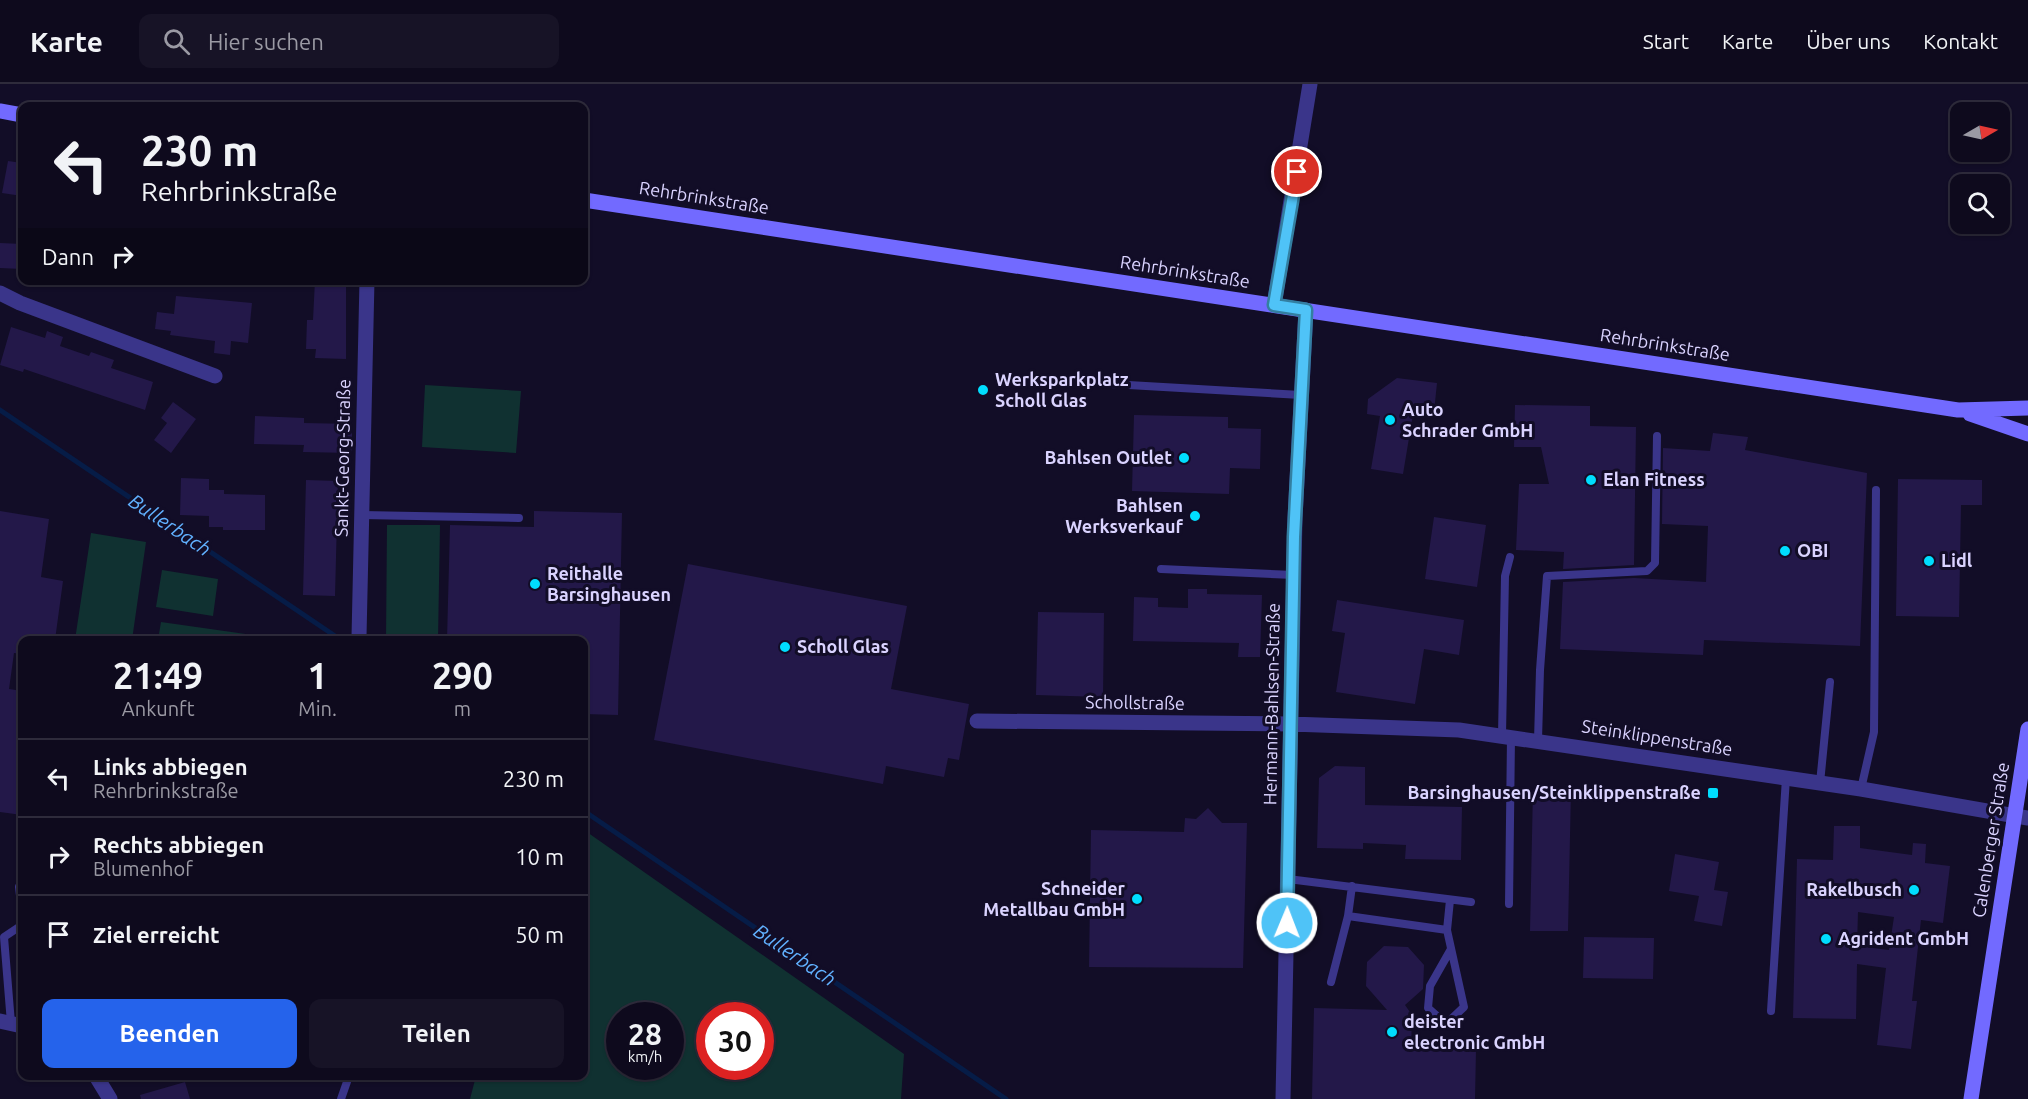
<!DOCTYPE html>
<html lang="de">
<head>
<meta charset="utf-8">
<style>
  :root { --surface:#0e0a1d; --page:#171326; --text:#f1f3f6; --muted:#9b9aa4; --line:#2e2b3b; --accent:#2563eb }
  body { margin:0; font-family:Ubuntu,sans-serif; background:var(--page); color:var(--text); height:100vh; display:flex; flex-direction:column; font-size:22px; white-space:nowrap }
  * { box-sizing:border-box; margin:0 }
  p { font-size:20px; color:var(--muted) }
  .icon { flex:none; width:33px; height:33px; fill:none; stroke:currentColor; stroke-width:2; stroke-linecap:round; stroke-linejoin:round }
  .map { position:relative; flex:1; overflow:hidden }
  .sheet { position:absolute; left:18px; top:552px; width:570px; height:444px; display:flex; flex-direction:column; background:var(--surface); border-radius:12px; box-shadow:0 2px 4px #0004,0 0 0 2px var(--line) }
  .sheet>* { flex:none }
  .banner { position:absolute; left:18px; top:18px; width:570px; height:183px; border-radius:12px; box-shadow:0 2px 4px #0004,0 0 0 2px var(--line); background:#0e0a1d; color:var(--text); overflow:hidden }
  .needle { width:39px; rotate:81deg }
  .fabs { position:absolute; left:1950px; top:18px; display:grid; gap:12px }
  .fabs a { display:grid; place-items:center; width:60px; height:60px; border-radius:12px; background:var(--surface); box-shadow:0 2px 4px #0004,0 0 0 2px var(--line); font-size:30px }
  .speed { position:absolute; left:606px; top:918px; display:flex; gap:12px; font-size:30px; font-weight:700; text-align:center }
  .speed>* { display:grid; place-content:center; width:78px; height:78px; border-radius:50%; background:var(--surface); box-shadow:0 2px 4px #0004,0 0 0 2px var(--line); line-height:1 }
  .speed small { font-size:15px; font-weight:400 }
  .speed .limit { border:9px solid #d22; background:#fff; color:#111 }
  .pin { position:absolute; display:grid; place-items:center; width:51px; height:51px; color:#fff; margin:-26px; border:3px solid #fff; border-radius:50%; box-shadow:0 2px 6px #0007 }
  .me { position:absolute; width:66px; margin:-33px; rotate:1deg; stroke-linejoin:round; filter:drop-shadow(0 0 4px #0008) }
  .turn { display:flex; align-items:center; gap:21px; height:126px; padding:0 24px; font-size:27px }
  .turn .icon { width:78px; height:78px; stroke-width:2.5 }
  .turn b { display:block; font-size:42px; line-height:51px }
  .then { display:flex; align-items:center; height:57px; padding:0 24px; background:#0003; gap:12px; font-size:22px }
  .eta { display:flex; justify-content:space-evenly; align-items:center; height:102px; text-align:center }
  .eta b { font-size:36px; font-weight:700; line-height:42px }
  .cta { display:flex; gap:12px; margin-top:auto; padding:12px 24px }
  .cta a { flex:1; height:69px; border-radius:12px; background:var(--accent); color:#fff; font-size:24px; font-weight:700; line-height:69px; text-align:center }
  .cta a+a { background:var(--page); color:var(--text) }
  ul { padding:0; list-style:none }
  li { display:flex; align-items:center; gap:18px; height:78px; padding:0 24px; border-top:2px solid var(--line) }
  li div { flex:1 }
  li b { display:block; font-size:22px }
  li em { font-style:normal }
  header { display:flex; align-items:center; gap:36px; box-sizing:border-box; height:84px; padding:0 30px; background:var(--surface); border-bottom:2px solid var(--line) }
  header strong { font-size:28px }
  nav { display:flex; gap:33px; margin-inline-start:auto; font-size:21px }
  .search { width:420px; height:54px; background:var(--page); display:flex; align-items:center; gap:15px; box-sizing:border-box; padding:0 21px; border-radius:12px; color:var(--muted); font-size:22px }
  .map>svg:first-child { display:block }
  .green { fill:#103131; fill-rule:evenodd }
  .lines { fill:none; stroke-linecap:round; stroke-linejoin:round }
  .stream { stroke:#061c47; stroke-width:5 }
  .building { fill:#231849; fill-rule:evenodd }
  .service { stroke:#3a358a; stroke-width:8 }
  .minor { stroke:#3a358a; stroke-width:15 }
  .secondary { stroke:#726aff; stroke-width:15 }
  .route-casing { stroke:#337fa1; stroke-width:15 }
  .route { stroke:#4fc3f7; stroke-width:10 }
  .poi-dot { fill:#00ddfe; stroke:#120d27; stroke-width:2 }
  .labels { text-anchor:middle; stroke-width:6; stroke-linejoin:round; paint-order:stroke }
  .street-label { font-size:18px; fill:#dad3ff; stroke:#120d27 }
  .poi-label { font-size:18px; font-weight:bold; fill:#dad3ff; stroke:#120d27; text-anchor:start }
  .water-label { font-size:20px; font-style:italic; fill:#61b1ff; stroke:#120d27 }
</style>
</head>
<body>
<header>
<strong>Karte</strong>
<div class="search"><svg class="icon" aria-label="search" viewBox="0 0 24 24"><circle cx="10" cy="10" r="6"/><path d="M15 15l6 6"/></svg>Hier suchen</div>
<nav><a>Start</a><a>Karte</a><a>Über uns</a><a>Kontakt</a></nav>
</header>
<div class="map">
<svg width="2028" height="1015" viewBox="0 0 2028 1015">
  <rect width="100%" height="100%" fill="#120d27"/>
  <path class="green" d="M425,301L521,307L516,369L422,363Z
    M387,441H440L438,556H386Z
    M91,449L146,458L132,556H75Z
    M162,486L218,495L213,532L156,523Z
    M161,538L288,556H158Z
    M584,746L904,970L901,1015H470L476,992H584ZM620,932H670V982H620ZM710,932H760V982H710Z"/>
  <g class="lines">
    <path class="stream" d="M0,326L341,556
      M584,727L1006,1015"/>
  </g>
  <path class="building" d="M8,77L22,79V112L2,109Z
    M0,159L22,160V185L0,184Z
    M315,196H346V275L315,274L316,265H306L307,236H313Z
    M176,212L252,219L248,259L231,257L230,271L214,269L215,257L170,251L171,247L155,245L157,228L174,230Z
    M11,243L45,254L47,247L63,253L60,262L89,272L91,268L114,276L111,284L153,298L145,326L24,285L23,288L0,281Z
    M1397,294L1437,299L1434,328L1414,324L1403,390L1371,385L1380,332L1367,330L1368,315Z
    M173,318L196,335L171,369L154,356L167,339L161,334Z
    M1515,321L1590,322V342L1636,343L1634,481L1563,485L1564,468L1516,466L1519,400H1549L1541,363H1514Z
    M1134,331L1228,333V344L1261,345L1260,385L1230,384L1229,410L1132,407Z
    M255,332L304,334V339L352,340V369L303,368L304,361L254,360Z
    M1713,349L1748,353L1745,366L1867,389L1860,562L1704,556L1703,571L1560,565L1563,498L1634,494L1706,498L1708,442L1662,440L1663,364L1710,367Z
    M181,394L209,395V406H224V410L265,411V446H223V443H209V432L180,431Z
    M1898,395L1982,396V421H1961L1959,533L1896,532Z
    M306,396L338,397L335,512L303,511Z
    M0,427L49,435L41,493L63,497L55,556H22V570L14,569L9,605L22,607V731L0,728Z
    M534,427L622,429L618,631L584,630V556H447L450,441L534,443Z
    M1434,433L1486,441L1477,503L1425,495Z
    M688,480L907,522L891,605L969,620L959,676L948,674L944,693L886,682L883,700L654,656Z
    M1188,505H1207V510L1262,511L1260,573H1238L1239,559L1133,557L1134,513L1158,514V523L1188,524Z
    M1337,516L1464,536L1459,571L1424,565L1415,620L1336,608L1345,549L1332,547Z
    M1038,528L1104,529L1103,613L1036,611Z
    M1335,682L1365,683V721L1462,723L1461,776L1405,775L1406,761L1363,759V765L1317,764L1319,694Z
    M1533,704L1571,705L1568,847H1530Z
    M1208,724L1222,739H1247L1243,884L1089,883L1091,746L1184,748L1185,734L1196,735Z
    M1834,742H1860V764L1912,771L1913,759L1926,760L1925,779L1950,782L1943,839L1921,836L1912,917H1917L1911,965L1877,961L1886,884L1857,880L1856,935L1793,934L1797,775L1833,776ZM1858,828L1894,833L1889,866L1857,862Z
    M1675,770L1719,778L1714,806L1728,808L1722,842L1694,837L1699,812L1669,807Z
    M1584,853L1654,854L1653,895L1583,894Z
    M1384,862L1408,863L1424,881L1423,905L1405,921L1412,931L1411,965L1476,966L1475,1015H1312L1314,924L1387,926L1366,902L1367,878Z
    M185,998L190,1015H141L140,1011Z"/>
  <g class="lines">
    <path class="service" d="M1111,300L1301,311
      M362,431L519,434
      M1161,485L1294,491
      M1502,651L1505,492L1510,473
      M1538,656L1540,586L1547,492L1647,487L1655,479L1657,352
      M1820,699L1830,598
      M1861,705L1874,648L1876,406
      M1288,795L1471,818
      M19,803L22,829
      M1509,820L1511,653
      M1348,832L1447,846L1450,816
      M1447,846L1464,923L1446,940L1428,924L1430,902L1451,865
      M1331,898L1348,832L1352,802
      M1771,927L1786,694
      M11,939L4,853L22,841
      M341,1015L349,992"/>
    <path class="minor" d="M0,209L20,219L215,292
      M1274,221L1310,0
      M359,553L367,196
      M977,637L1291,640L1459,646L1861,705L2028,734
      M0,937L22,942
      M96,992L110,1015
      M1283,1015L1295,434L1306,226"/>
    <path class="secondary" d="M0,27L22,31
      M584,116L1958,326L2028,324
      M1970,330L2028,350
      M1971,1015L2028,645"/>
  </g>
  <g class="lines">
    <g class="route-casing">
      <path id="route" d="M1287,839L1294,453L1306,226L1274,221L1297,88"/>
    </g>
    <use href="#route" class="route"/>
  </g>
  <g class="poi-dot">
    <circle cx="983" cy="306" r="6"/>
    <circle cx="1390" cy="336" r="6"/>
    <circle cx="1184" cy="374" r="6"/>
    <circle cx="1591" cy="396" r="6"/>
    <circle cx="1195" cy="432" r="6"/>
    <circle cx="1785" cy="467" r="6"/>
    <circle cx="1929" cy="477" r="6"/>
    <circle cx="535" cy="500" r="6"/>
    <circle cx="785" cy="563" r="6"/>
    <rect x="1707" y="703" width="12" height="12" rx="3"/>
    <circle cx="1914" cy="806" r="6"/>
    <circle cx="1137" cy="815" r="6"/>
    <circle cx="1826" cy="855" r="6"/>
    <circle cx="1392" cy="948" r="6"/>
  </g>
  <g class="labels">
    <g class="street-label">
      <text transform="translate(704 114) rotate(9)" y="6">Rehrbrinkstraße</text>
      <text transform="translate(1185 188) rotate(9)" y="6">Rehrbrinkstraße</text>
      <text transform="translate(1665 261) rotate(9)" y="6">Rehrbrinkstraße</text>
      <text transform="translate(343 374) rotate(-89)" y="6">Sankt-Georg-Straße</text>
      <text transform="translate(1135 619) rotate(1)" y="6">Schollstraße</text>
      <text transform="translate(1272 620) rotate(-89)" y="6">Hermann-Bahlsen-Straße</text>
      <text transform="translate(1657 654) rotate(9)" y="6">Steinklippenstraße</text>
      <text transform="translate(1991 756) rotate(-81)" y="6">Calenberger Straße</text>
    </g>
    <g class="poi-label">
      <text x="995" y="302">Werksparkplatz<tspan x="995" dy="21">Scholl Glas</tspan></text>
      <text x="1402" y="332">Auto<tspan x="1402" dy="21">Schrader GmbH</tspan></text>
      <text x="1172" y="380" text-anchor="end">Bahlsen Outlet</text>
      <text x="1603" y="402">Elan Fitness</text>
      <text x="1183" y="428" text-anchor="end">Bahlsen<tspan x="1183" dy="21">Werksverkauf</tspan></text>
      <text x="1797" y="473">OBI</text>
      <text x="1941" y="483">Lidl</text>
      <text x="547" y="496">Reithalle<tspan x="547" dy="21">Barsinghausen</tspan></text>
      <text x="797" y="569">Scholl Glas</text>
      <text x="1701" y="715" text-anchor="end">Barsinghausen/Steinklippenstraße</text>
      <text x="1125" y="811" text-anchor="end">Schneider<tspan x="1125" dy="21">Metallbau GmbH</tspan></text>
      <text x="1902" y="812" text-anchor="end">Rakelbusch</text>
      <text x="1838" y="861">Agrident GmbH</text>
      <text x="1404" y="944">deister<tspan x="1404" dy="21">electronic GmbH</tspan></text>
    </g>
    <g class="water-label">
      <text transform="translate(170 441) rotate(34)" y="7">Bullerbach</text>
      <text transform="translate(795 871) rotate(34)" y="7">Bullerbach</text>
    </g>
  </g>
</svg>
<div class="fabs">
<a><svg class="needle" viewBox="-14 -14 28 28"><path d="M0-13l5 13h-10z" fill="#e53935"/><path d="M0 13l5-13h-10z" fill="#9b9aa4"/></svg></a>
<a><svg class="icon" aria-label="search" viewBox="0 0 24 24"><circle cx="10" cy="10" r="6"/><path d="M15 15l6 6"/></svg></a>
</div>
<div class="speed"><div>28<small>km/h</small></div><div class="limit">30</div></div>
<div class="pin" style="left:1297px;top:88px;background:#d93025"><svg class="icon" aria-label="arrive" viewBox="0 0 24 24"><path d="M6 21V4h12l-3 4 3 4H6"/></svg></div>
<svg class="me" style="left:1287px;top:839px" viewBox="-20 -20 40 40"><circle r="17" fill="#4fc3f7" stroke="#fff" stroke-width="3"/><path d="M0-11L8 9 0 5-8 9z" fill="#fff"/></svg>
<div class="banner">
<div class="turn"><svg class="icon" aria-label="left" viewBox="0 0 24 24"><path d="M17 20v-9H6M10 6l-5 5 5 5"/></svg><div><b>230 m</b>Rehrbrinkstraße</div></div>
<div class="then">Dann<svg class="icon" aria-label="right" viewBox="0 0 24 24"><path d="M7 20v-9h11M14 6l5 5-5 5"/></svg></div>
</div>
<section class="sheet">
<div class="eta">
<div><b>21:49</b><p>Ankunft</p></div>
<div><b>1</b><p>Min.</p></div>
<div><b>290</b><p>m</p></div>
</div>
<ul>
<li><svg class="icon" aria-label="left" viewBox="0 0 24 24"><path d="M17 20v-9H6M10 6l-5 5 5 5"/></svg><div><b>Links abbiegen</b><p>Rehrbrinkstraße</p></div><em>230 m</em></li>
<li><svg class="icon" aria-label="right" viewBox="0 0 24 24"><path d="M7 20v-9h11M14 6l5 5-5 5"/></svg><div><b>Rechts abbiegen</b><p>Blumenhof</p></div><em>10 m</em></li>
<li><svg class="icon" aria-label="arrive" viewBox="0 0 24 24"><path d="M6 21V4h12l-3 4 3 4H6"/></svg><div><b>Ziel erreicht</b></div><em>50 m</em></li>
</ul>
<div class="cta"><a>Beenden</a><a>Teilen</a></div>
</section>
</div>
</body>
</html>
